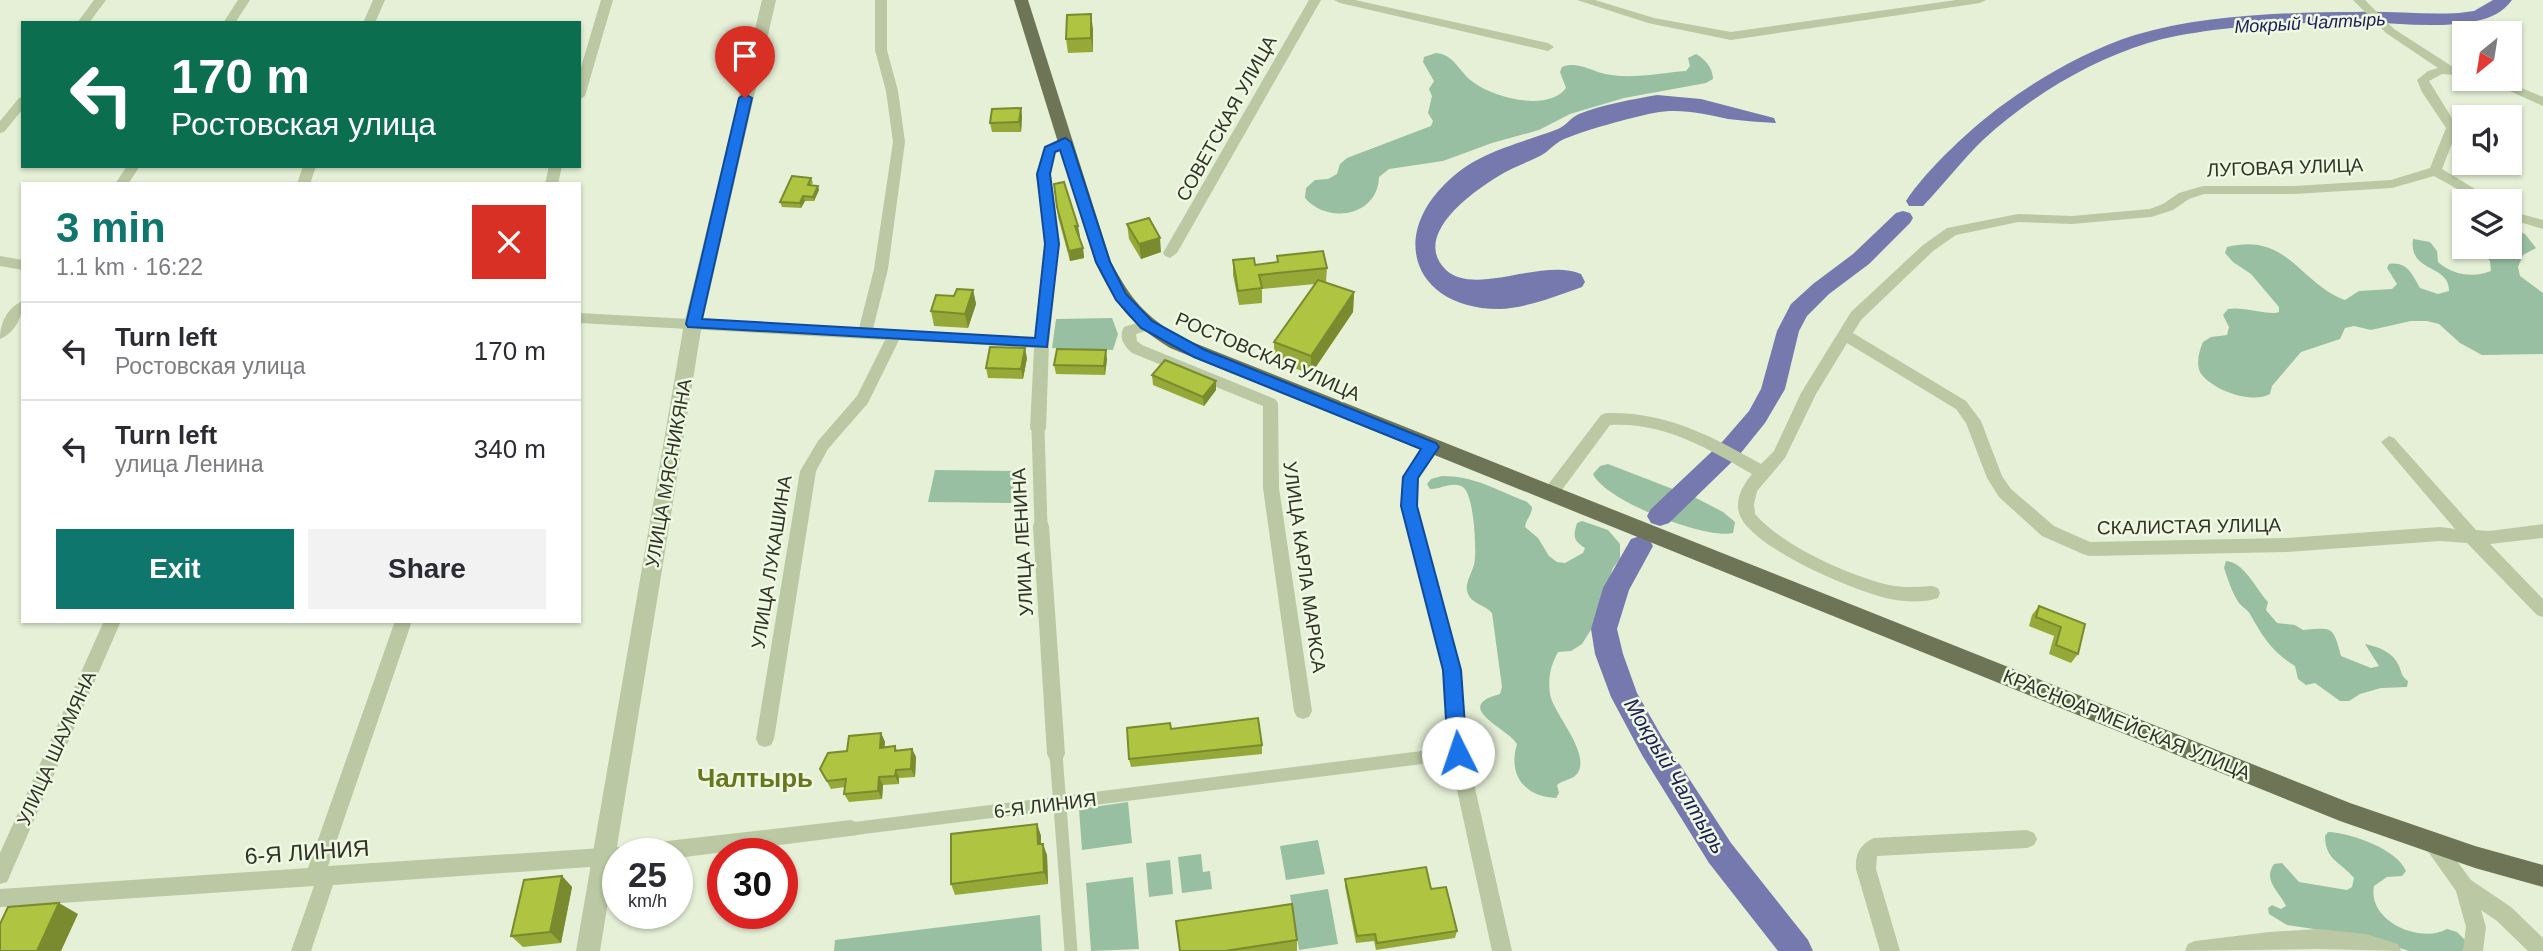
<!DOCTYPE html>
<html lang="en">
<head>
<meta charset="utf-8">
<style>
  :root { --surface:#fff; --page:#f2f2f3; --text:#2b2b33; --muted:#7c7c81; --line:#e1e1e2; --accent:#0f766e }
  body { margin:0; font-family:Helvetica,sans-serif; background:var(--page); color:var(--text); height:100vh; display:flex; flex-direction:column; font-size:26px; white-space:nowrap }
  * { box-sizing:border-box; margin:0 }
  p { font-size:23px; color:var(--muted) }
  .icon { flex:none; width:38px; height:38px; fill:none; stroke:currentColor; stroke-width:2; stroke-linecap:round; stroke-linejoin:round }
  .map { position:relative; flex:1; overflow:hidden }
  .panel { position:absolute; left:21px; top:182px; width:560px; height:441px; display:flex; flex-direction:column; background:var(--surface); border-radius:0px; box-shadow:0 2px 5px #0004 }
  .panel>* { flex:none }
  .guide { position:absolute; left:21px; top:21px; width:560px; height:147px; border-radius:0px; box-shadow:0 2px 5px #0004; background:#0b6e4f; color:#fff; overflow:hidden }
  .needle { width:46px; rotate:210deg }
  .controls { position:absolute; left:2452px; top:21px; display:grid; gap:14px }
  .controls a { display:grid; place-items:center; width:70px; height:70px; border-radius:0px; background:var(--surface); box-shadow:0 2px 5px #0004; font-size:35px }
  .speed { position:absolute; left:602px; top:838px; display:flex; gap:14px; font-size:35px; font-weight:700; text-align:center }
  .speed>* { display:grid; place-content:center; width:91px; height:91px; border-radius:50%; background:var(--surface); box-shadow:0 2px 5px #0004; line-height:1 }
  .speed small { font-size:18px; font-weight:400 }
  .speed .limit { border:10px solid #d22; background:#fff; color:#111 }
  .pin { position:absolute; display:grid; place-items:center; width:60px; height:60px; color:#fff; margin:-72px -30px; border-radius:50% 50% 50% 0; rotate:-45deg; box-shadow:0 0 7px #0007 }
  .pin .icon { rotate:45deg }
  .me { position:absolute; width:77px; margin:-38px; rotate:356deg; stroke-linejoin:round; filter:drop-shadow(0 0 5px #0008) }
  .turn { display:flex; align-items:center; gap:24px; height:147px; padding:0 35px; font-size:32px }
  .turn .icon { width:91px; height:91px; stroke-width:2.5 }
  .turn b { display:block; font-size:49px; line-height:60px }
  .round { display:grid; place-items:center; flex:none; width:74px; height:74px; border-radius:0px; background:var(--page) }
  .summary { display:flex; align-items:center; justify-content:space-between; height:119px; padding:0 35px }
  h1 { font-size:42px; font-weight:800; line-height:52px; color:var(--accent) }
  .primary-button { display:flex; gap:14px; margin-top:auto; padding:14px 35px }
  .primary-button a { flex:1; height:80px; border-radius:0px; background:var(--accent); color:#fff; font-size:28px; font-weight:800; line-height:80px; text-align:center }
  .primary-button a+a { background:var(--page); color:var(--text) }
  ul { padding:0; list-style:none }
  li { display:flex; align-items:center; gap:21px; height:98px; padding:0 35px; border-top:2px solid var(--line) }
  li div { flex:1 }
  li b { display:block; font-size:26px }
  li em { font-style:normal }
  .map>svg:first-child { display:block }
  .green { fill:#98bfa1 }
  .water { fill:#7679ad }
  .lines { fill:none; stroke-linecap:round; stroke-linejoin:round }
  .river { fill:#7679ad; fill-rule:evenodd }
  .pedestrian { stroke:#bac8a3; stroke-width:13 }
  .minor { fill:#bac8a3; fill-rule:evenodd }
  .tertiary { fill:#bac8a3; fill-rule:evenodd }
  .primary { fill:#6d7556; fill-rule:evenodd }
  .wall { fill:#96a938 }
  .shaded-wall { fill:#7a8a2e }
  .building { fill:#afc541; stroke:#7a8a2e; stroke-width:2 }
  .route { fill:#1a73e8; stroke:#114b97; stroke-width:2 }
  .labels { text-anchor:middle; stroke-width:5; stroke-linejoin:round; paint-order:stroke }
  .far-water-label { font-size:18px; font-style:italic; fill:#1c1d54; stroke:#eff8e3 }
  .street-label { font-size:19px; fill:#303325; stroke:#eff8e3 }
  .water-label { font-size:21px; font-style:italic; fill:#1c1d54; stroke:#eff8e3 }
  .near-street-label { font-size:23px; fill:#303325; stroke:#eff8e3 }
  .district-label { font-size:26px; font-weight:bold; fill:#68761e; stroke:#eff8e3 }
</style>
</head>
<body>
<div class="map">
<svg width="2543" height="951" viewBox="0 0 2543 951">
  <rect width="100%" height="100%" fill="#e5f0d7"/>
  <path class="green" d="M1436,53C1455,55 1458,71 1473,82C1494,98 1548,112 1566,88L1560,72L1562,67C1575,62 1586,68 1598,72C1626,81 1658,73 1686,71L1690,66L1688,58L1696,54C1705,59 1713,68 1713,79L1706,83L1624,98L1570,114L1539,130L1492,143L1443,161L1389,169L1379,177C1378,216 1328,225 1305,198L1306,188L1315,180L1328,179L1337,174L1340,164L1347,158L1431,126L1433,121L1428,113L1432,96L1429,89L1434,81L1423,62L1424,57Z
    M2510,228L2525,234L2536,248L2523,255L2518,267L2520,276L2543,293V354L2482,355L2460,343L2439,324L2427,321H2411L2371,330L2354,326L2345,328L2340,339L2301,352L2272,386L2270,394C2252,404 2215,391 2202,375C2195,367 2199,351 2203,342L2211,337L2227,335L2229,327L2223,315L2228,309C2245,306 2268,316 2279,312V307L2251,274L2233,262L2225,253L2227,247C2288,232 2299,283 2345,300L2359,291L2392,289L2397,284L2387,268L2389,264C2407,261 2412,274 2420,288L2438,294L2449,291C2450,264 2408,273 2413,239L2430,242L2437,251L2438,262C2452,275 2474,278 2491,271L2490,261L2479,247H2510Z
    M1112,318L1118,334L1113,350L1052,348L1056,319Z
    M1608,464L1696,498L1723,512L1735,522L1733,533C1707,540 1605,501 1593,474L1600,466Z
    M935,470L1016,471L1011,503L928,502Z
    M1442,476C1475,476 1496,490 1527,502L1532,507C1532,515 1526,519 1525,527L1538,538L1549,556L1557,562L1565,563L1583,553L1585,548C1573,540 1573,537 1577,523L1582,521L1608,530L1620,544V559L1613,568L1592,628L1582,644L1571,651L1558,652C1550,667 1548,678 1550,694C1552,712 1594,756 1576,775C1571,780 1563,780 1557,785L1559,793L1556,798C1523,796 1508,774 1517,744C1507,728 1451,707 1500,694L1502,687L1492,613C1484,604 1472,604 1468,594C1463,582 1475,571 1475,558C1476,545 1474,490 1461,486C1449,482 1440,490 1430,489L1427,484L1431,479Z
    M2226,561C2244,562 2256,589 2268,602L2266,610L2277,623L2295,625L2303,630C2332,628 2333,625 2341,656L2371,668L2379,666L2365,644C2379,647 2393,652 2399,666C2402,673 2401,676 2408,681L2407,687L2381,688L2360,694L2349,701H2340L2315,683L2306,685L2298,679L2295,666C2272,652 2263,637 2250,614C2248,610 2242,607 2239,603C2232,593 2228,579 2224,568Z
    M1128,802L1132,843L1082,850L1079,809Z
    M2328,832C2351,833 2397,849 2406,871L2402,876L2387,877L2374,886C2367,922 2422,944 2447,929L2457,932L2465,940L2466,948L2462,951H2409L2361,936L2287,925L2269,914L2268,908L2272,905L2281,909L2286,906C2280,892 2262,881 2274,864L2282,863L2299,882L2347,890L2352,887L2354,878C2341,862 2325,860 2325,836Z
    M1318,840L1325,874L1286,880L1280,846Z
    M1201,854L1203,872L1210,871L1212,889L1182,893L1178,857Z
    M1170,860L1173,894L1149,897L1146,863Z
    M1133,877L1139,949L1091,951L1086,883Z
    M1328,889L1338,944L1299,950L1290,895Z
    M1040,915L1042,951H834L835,940Z"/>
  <path class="water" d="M1657,95L1701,99L1774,118L1776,123C1760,122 1744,121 1728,119C1703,114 1680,108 1654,113C1632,117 1582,131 1562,140C1554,144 1548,152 1540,156C1526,163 1511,168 1497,177C1471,193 1411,236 1446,270C1475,297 1544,257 1581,274L1585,282L1582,287C1556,296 1527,308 1499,309C1416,309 1387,238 1448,181C1479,151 1519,144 1558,129C1566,126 1571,117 1579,114C1604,104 1630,100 1657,95Z"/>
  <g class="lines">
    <path class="river" d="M2493,0H2512C2503,12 2491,18 2476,21C2438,29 2399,23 2360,22C2300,22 2205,26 2148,43C2089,61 2030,97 1984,139C1962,160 1944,184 1923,206H1909L1906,201C1926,170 1973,126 2004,104C2044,75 2088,50 2135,35C2202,15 2287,12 2357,12C2391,11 2425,15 2459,13L2474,11Z
      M1903,211L1910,213L1913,218L1910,223L1869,264L1829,294L1807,316L1799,331L1785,389L1765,423L1740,454L1669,523L1660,526L1651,523L1647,516L1651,509L1723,441L1749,411L1761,389L1777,331L1791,304L1813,284L1853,254L1896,213Z
      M1640,536L1649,539L1653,546L1629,590L1617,629L1623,654L1637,693L1662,737L1731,843L1808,940L1813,951H1778L1709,863L1642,755L1611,697L1595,654L1591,629L1603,588L1631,539Z"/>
    <path class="pedestrian" d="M1038,429L1041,526
      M1056,754L1071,951
      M851,829L1458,753"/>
    <path class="minor" d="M94,0H106L89,23H77Z
      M238,0H250L235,23H223Z
      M373,0H385L375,23H363Z
      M601,0H613L585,96L579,100V74Z
      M875,0H887V50L898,91L905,142L888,269L873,329L1035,337L1045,244L1036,174L1044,147L1065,138L1071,142L1055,152L1050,174L1059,244L1049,343L1046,429L1038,435L1030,429L1034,348L899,340L868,403L828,449L816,471L774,739L771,745L765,747L759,745L756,739L800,471L818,441L857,396L885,340L579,323V313L859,328L874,269L893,142L886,91L875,50Z
      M1309,0H1321L1177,253L1170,258L1165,256L1163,253Z
      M1334,0H1355L1548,43L1554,47L1548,51L1340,3Z
      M1577,0H1595L1654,18L1731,32L1956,0H1986L1980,3L1731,40L1648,23Z
      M2353,0H2365L2394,29L2453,67L2464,68V76L2442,74L2429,81L2458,128L2442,169L2495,201H2479L2434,176L2392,188L2294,194H2204L2189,199L2173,210L2151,217L2072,224L2018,222L1956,235L1933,251L1861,320L1853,333L1966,401L1981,421L2002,476L2011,489L2054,526L2090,542L2287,538L2440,527L2455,529L2381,442L2389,436L2394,438L2476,530L2489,531L2543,524V538L2490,544L2543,599V617L2537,615L2467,543L2440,541L2287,552L2089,556L2083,554L2042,536L1999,497L1987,478L1966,423L1956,409L1847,343L1816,394L1785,458L1757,491L1754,504L1755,514C1781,545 1849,576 1889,585C1903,588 1918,587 1932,586L1938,588L1940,593L1938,598C1924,603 1905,602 1890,599C1856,592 1749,547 1739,513C1735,499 1743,485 1752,474C1707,448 1664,422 1610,425L1556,498H1544L1542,494L1544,490L1601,415L1606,413C1665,411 1712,436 1761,464L1774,451L1801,393L1851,312L1923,245L1947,228L2018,214L2072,216L2150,209L2163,204L2179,193L2203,186H2294L2391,180L2430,168L2446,128L2422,92L2417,80L2428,71L2438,68L2386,33Z
      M2483,79H2499L2543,97V106Z
      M23,97V109L4,132L0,133V121L19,98Z
      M127,166H140L128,184H115Z
      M303,166H316L310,184H297Z
      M549,166H562L558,184H545Z
      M2510,211L2543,220V229L2510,219Z
      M0,256L23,260V270L0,266Z
      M23,301C23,316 15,333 0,339C0,324 7,307 23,301Z
      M1147,320L1154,325L1152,329L1136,334L1137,341L1142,345L1275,399L1278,403L1279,488L1312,711L1309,717L1303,719L1297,717L1294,711L1263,488V406L1132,353C1124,346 1118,337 1124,327Z
      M1431,441L1439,447L1418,478L1417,506L1461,670L1467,753L1512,951H1492L1449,753L1443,670L1401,506L1402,477L1426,443Z
      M1041,520L1047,521L1049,526L1065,754L1062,760L1056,762L1050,760L1047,754L1033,526L1035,521Z
      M104,621H121L7,882L0,884V853Z
      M395,621H412L328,866L618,847L624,849L632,845L851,820L858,823L860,829L858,835L677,858V854H618V865L333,885L311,951H291L314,886L0,907V889L308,868Z
      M2027,830L2034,833L2037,839L2034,845L2027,848L1877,856L1876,869L1900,951H1880L1856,869C1855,854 1860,844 1874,838Z
      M2432,834L2439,837L2471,880L2511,907L2543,938V951H2528L2497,921L2481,910L2486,927L2483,951H2463L2466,927L2456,891L2422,843L2425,837Z
      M2318,929L2366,934L2398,944L2401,951L2318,949L2185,951L2188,944L2195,941L2269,932Z"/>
    <path class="tertiary" d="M762,0H776L702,324L600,951H576L684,324Z"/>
    <path class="primary" d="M1014,0H1028L1111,262C1132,301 1145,316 1182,338L2350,803L2475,846L2543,865V887L2475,868L2340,821L1170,348C1127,321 1117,306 1095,262Z"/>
  </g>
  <path class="wall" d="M1093,29V52L1068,53L1066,39Z
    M1021,108L1022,118L1021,132H992L990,123Z
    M811,178L813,183L811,185L819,190L814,201H805L801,208L782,207L780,202Z
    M1054,184L1080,236L1079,237L1083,248L1084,258L1070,261L1058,217Z
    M1127,224L1161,252L1141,259L1129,239Z
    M1277,256L1327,268L1326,282L1354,292L1353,312L1311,374L1274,361V342L1315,284L1262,289V303L1239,305L1233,275V260L1255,265L1277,262Z
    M973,290L976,304L968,328L934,326L931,311L954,296Z
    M1027,358L1023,379L988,378L986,368Z
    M1107,359L1105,375L1056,374L1054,365Z
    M1152,375L1216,381V390L1204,406L1153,385Z
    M2039,606L2085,624L2078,654L2071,663L2049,654L2054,636L2029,626L2032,615Z
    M1171,729L1262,745V754L1131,767L1129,759Z
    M881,733L885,742L884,747L895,746L897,750L912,749L916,757L915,777L899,778V784L883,785L882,799L849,802L844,794L845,787L831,789L820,769L847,751Z
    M1037,824L1041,836V844L1047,855L1048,884L955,895L951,884Z
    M562,876L572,887L561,943L523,947L511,936Z
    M1345,879L1431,889L1457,931L1455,938L1376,950L1374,941L1356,943L1345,886Z
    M1297,940V951H1180Z"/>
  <path class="shaded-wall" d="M1091,14L1093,29V52L1091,38Z
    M1021,108L1022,118L1021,132L1019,122Z
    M818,186L819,190L814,201L813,197Z
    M803,196L805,201L801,208L800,203Z
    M1075,226H1078L1080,236L1077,237Z
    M1160,238L1161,252L1141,259L1139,244Z
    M1083,248L1084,258L1070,261L1069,251Z
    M973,290L976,304L968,328L965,314Z
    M1354,292L1353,312L1311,374V356Z
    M1025,348L1027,358L1023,379L1021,369Z
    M1106,350L1107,359L1105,375L1104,366Z
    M1216,381V390L1204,406L1203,397Z
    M881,733L885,742L884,756L880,748Z
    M912,749L916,757L915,777L911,769Z
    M896,770L899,778V784L895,776Z
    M879,777L883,785L882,799L878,791Z
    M1037,824L1041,836V856L1038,844Z
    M1043,844L1047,855L1048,884L1044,872Z
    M562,876L572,887L561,943L550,932Z
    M59,903L78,914L61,951H37Z"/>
  <path class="building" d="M1091,14V38L1066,39L1067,15Z
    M1021,108L1019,122L990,123L992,109Z
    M792,176L811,178L808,185L818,186L813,197L803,196L800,203L780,202Z
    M1064,182L1078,226H1075L1083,248L1069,251L1057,207L1054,184Z
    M1149,218L1160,238L1139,244L1127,224Z
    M1323,251L1327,268L1259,275L1262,288L1238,291L1233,260L1254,258L1255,265L1278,262L1277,256Z
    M1318,280L1354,292L1311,356L1274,342Z
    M957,289L973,290L965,314L931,311L936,295L954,296Z
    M990,347L1025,348L1021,369L986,368Z
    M1057,349L1106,350L1104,366L1054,365Z
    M1165,360L1216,381L1203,397L1152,375Z
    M2039,606L2085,624L2078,654L2056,645L2061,627L2036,617Z
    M1258,718L1262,745L1129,759L1127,728L1170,723L1171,729Z
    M881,733L880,748L895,746V751L912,749L911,769L896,770L895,776L879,777L878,791L844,794L846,779L827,781L820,769L828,753L847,751L849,736Z
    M1037,824L1038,844H1043L1044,872L951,884V834Z
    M1426,867L1431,889L1446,887L1457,931L1377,943L1375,934L1357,936L1345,879Z
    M562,876L550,932L511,936L524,880Z
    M59,903L37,951H0V924L8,907Z
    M1292,904L1297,940L1225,951H1180L1176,921Z"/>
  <path class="route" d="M745,94L752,98L702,319L1035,338L1045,244L1037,174L1045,147L1065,138L1071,142L1110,262L1126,294L1152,321L1205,350L1436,443L1439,447L1418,478L1417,506L1461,670L1467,753L1464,759L1458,761L1451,759L1448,753L1443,670L1401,506L1403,477L1421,449L1194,357L1141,328L1116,300L1096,262L1060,150L1055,152L1050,174L1059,244L1047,347L688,327L686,324L739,98Z"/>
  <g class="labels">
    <g class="far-water-label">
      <text transform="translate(2310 23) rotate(-3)" y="6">Мокрый Чалтырь</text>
    </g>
    <g class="street-label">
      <text transform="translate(1226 118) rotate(-61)" y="7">СОВЕТСКАЯ УЛИЦА</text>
      <text transform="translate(2285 167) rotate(-2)" y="7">ЛУГОВАЯ УЛИЦА</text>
      <text transform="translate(1268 356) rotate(23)" y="7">РОСТОВСКАЯ УЛИЦА</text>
      <text transform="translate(668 473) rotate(-80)" y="7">УЛИЦА МЯСНИКЯНА</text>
      <text transform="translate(2189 526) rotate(-1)" y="7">СКАЛИСТАЯ УЛИЦА</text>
      <text transform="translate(1022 542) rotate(-93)" y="7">УЛИЦА ЛЕНИНА</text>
      <text transform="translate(771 562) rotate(-81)" y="7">УЛИЦА ЛУКАШИНА</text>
      <text transform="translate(1305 567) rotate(82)" y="7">УЛИЦА КАРЛА МАРКСА</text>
      <text transform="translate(2127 724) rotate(22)" y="7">КРАСНОАРМЕЙСКАЯ УЛИЦА</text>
      <text transform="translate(56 748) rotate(-66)" y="7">УЛИЦА ШАУМЯНА</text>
      <text transform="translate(1045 805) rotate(-7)" y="7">6-Я ЛИНИЯ</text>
    </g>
    <g class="water-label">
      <text transform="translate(1675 776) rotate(59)" y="7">Мокрый Чалтырь</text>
    </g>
    <g class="near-street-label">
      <text transform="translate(307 852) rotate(-4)" y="8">6-Я ЛИНИЯ</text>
    </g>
    <g class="district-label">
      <text x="755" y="787">Чалтырь</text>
    </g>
  </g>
</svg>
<div class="controls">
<a><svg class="needle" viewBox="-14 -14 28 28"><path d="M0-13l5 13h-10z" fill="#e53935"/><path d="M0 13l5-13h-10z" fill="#7c7c81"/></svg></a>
<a><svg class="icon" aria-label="sound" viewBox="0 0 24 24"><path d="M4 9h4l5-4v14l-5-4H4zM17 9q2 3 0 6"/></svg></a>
<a><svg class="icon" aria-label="layers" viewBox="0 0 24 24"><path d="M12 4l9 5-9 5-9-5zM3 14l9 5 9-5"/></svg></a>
</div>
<div class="speed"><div>25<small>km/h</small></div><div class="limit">30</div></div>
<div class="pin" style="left:745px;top:98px;background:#d93025"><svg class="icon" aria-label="arrive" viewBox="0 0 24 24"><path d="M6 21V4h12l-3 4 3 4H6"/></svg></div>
<svg class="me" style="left:1458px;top:753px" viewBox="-20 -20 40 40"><circle r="19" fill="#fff"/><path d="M0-13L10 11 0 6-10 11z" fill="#1a73e8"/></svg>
<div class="guide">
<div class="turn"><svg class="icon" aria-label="left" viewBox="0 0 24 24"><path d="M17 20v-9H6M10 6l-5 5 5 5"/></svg><div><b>170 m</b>Ростовская улица</div></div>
</div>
<section class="panel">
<div class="summary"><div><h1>3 min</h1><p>1.1 km · 16:22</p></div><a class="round" style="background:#d93025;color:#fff"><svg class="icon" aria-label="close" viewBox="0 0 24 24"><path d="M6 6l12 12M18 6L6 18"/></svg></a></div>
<ul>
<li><svg class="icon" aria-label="left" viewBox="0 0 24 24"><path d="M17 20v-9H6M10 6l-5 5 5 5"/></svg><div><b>Turn left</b><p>Ростовская улица</p></div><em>170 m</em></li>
<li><svg class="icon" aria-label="left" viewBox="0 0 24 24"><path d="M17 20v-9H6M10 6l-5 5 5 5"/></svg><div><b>Turn left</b><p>улица Ленина</p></div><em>340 m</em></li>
</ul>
<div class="primary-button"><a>Exit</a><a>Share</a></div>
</section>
</div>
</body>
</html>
